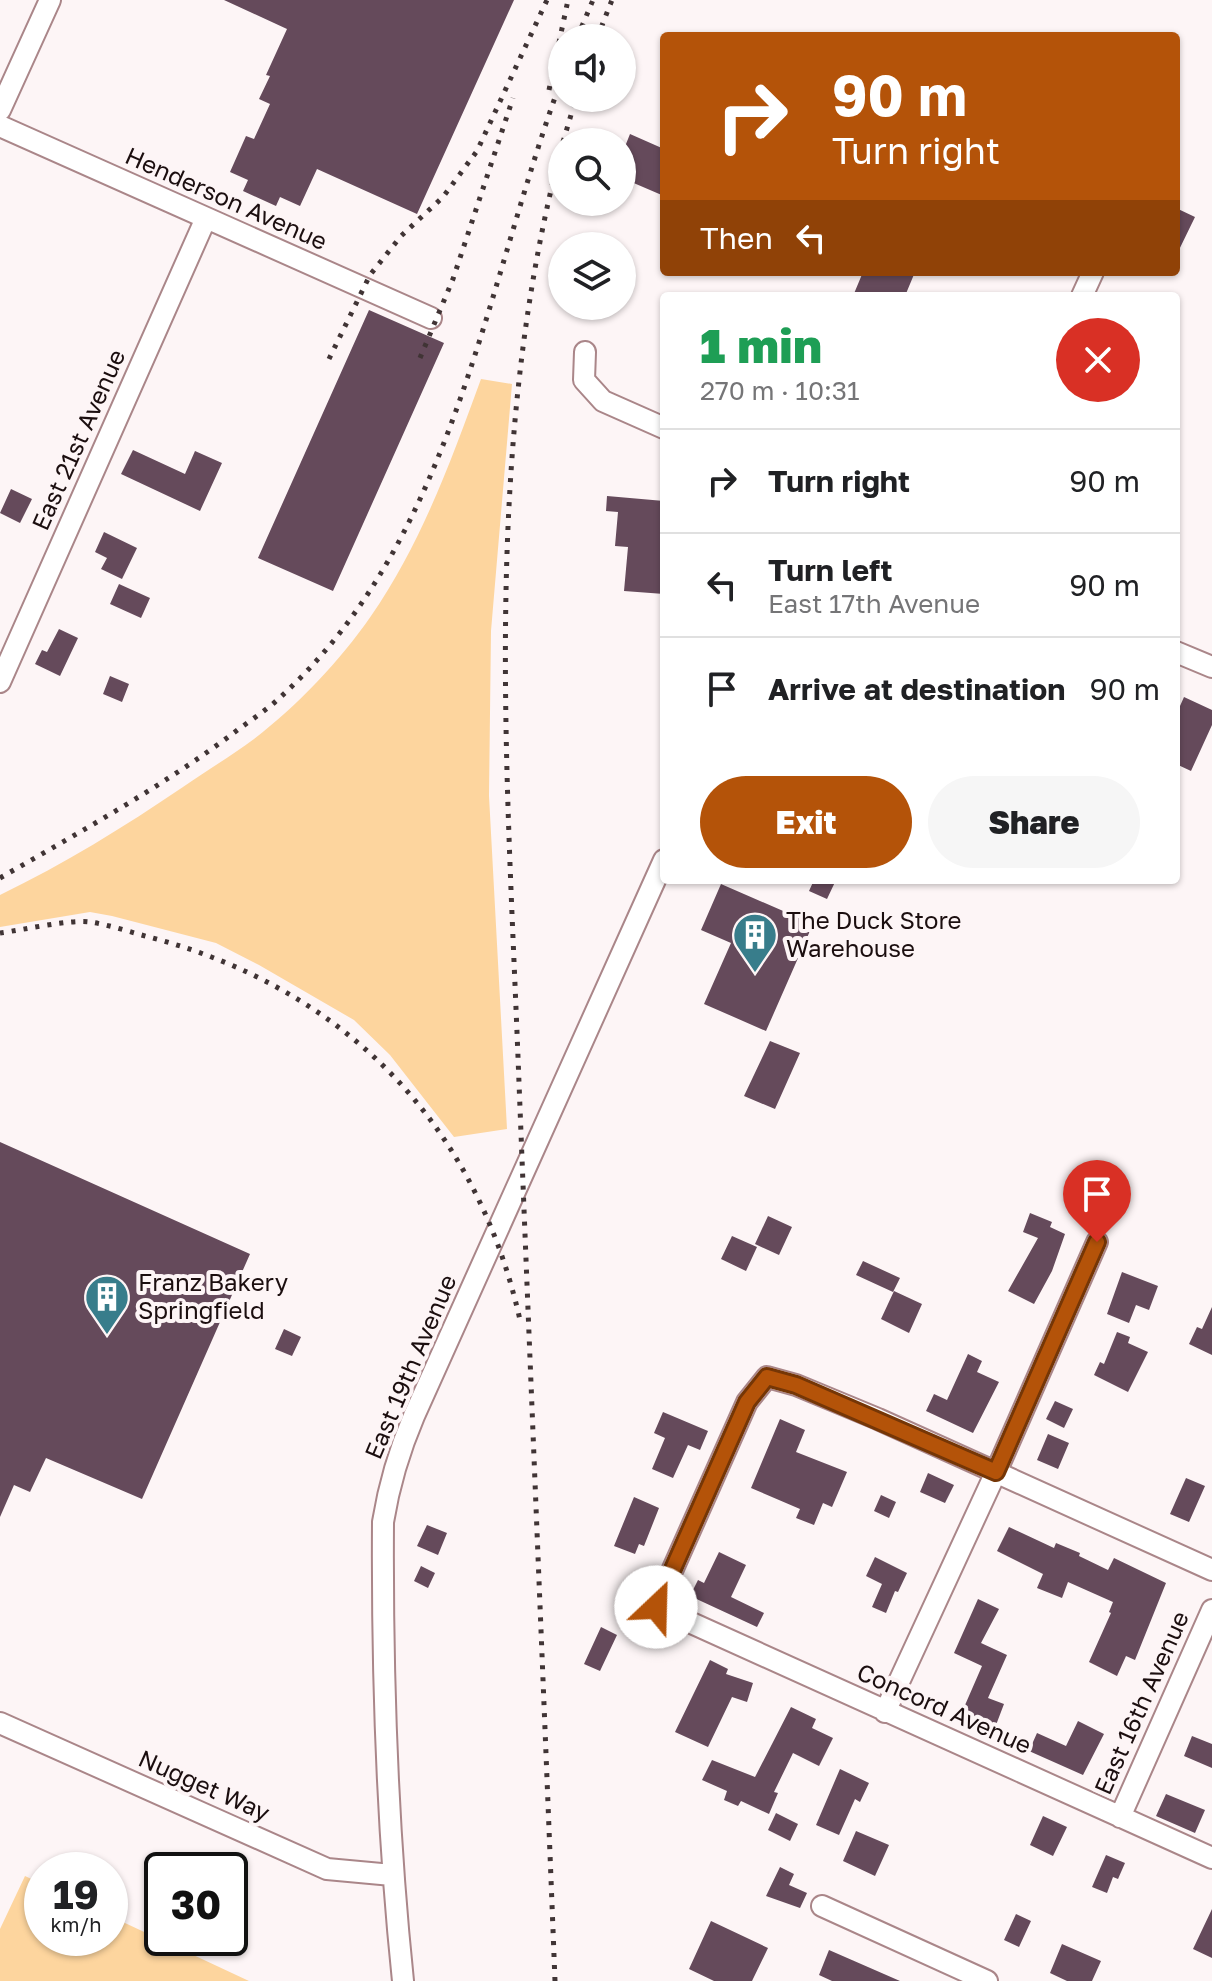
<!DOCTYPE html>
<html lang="en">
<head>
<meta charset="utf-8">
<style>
  :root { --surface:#fff; --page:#f6f6f6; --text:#202124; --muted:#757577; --line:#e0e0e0; --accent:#b45309 }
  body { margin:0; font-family:"Golos Text",sans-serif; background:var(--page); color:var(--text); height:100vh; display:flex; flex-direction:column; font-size:30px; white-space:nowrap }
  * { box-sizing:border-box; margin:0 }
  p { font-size:26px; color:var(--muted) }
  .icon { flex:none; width:44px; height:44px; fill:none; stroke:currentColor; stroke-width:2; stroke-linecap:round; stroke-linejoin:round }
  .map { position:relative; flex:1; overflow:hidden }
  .sheet { position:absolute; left:660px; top:292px; width:520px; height:592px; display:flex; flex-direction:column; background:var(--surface); border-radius:8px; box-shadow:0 2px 6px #0004 }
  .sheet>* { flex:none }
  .hud { position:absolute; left:660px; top:32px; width:520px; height:244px; border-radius:8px; box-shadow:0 2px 6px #0004; background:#b45309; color:#fff; overflow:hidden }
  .controls { position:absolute; left:548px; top:24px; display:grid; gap:16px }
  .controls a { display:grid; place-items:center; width:88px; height:88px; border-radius:50%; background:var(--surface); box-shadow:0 2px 6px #0004; font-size:40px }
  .speed { position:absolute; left:24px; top:1852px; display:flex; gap:16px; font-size:40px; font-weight:700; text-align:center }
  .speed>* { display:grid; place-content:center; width:104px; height:104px; border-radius:50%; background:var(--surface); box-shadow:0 2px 6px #0004; line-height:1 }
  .speed small { font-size:20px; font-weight:400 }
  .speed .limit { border:4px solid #111; border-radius:12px; background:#fff; color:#111 }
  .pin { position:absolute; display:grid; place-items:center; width:68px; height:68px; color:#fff; margin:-82px -34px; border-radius:50% 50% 50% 0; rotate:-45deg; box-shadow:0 0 8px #0007 }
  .pin .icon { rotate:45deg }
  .me { position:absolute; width:88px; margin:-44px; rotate:24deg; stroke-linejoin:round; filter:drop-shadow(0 0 6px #0008) }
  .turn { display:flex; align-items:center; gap:28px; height:168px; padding:0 40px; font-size:36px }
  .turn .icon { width:104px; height:104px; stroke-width:2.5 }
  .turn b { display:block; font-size:56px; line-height:68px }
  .then { display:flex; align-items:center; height:76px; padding:0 40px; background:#0003; gap:16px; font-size:30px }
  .round { display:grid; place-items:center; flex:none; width:84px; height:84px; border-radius:42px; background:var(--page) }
  .headline { display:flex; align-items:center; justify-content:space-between; height:136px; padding:0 40px }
  h1 { font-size:48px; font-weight:800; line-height:60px; color:#1e9e55 }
  .primary-button { display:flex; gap:16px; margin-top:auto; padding:16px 40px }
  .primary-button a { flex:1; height:92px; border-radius:48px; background:var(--accent); color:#fff; font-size:32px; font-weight:800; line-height:92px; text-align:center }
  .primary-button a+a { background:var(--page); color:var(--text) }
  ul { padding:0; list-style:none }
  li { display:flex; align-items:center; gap:24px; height:104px; padding:0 40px; border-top:2px solid var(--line) }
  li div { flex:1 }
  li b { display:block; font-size:30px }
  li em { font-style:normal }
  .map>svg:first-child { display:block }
  .green { fill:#fdd59e }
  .building { fill:#654a5b }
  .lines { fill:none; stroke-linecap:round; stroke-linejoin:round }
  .minor-casing { stroke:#aa8689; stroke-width:24 }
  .minor { stroke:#fff; stroke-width:20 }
  .rail { stroke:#403435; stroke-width:5; stroke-dasharray:4 8; stroke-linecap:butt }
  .route-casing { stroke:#753606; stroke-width:20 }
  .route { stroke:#b45309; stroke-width:14 }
  .labels { text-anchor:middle; stroke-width:8; stroke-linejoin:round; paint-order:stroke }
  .street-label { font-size:24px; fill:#1b0e0f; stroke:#fdf5f6 }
  .poi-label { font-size:24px; fill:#1b0e0f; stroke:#fdf5f6; text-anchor:start }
</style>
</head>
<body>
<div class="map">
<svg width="1212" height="1981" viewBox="0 0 1212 1981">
  <rect width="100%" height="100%" fill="#fdf5f6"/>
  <path class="green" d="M481,379L512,384L491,631L489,796L507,1129L454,1137L390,1055L354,1020L259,965L216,943L112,916L90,912L0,927V895C64,864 124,827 183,787C206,771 231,756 254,739C297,706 340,661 371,616C421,544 451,461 481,379Z
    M25,1876L42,1884V1938H110V1916L249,1981H0V1929Z"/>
  <path class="building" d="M224,0H514L417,214L317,169L300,206L280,197L276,206L243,191L248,180L230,172L246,136L254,139L270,104L259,99L270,76L266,75L287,29Z
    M630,134L664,149V196L622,178V154Z
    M1176,208L1195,217L1176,256Z
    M863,272H915L905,296H853Z
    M369,310L444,343L333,591L258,558Z
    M133,450L185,474L195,451L222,463L200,511L121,474Z
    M11,489L32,499L20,523L0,513Z
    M607,496L664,501L660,572L664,573V594L624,591L628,547L615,546L618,512L606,511Z
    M104,532L137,548L122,579L101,569L107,558L95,552Z
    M119,584L150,598L141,618L110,604Z
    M59,629L78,638L60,676L35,664L42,650L47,652Z
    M110,676L129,684L122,702L103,694Z
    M1184,697L1212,710V725L1191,771L1176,764V715Z
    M814,880H836L827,899L809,891Z
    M721,884L813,924L766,1031L704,1004L731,943L701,930Z
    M770,1041L800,1053L775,1109L744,1096Z
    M0,1142L250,1254L142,1499L46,1458L30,1492L14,1485L0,1517Z
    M1030,1213L1052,1222L1050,1227L1065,1234L1052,1271L1034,1304L1008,1291L1038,1238L1023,1232Z
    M768,1216L792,1227L779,1255L755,1244Z
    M732,1236L757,1247L746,1271L721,1259Z
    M863,1261L900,1278L893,1292L856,1275Z
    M1122,1272L1158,1286L1149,1310L1136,1305L1129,1323L1107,1314Z
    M894,1291L922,1304L909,1333L881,1319Z
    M1212,1307V1355L1189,1344L1197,1327L1202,1329Z
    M284,1329L301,1337L292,1356L275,1349Z
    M1117,1332L1130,1337L1128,1343L1148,1352L1128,1392L1094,1375L1100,1362L1104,1364Z
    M968,1354L982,1361L977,1372L999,1382L973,1433L926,1411L934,1394L947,1400Z
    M1055,1401L1073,1409L1064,1428L1046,1419Z
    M663,1412L708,1431L700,1450L688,1445L673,1478L652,1469L665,1438L654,1433Z
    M780,1419L805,1430L796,1452L847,1472L832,1507L823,1503L814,1525L796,1518L800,1509L751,1488Z
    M1048,1434L1069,1443L1058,1469L1037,1460Z
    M928,1473L954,1485L945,1503L920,1492Z
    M1186,1478L1205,1486L1189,1522L1170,1514Z
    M881,1495L896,1502L889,1518L874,1511Z
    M634,1497L659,1508L644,1546L639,1544L635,1554L614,1546Z
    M427,1525L447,1533L438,1555L417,1546Z
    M1009,1527L1054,1548L1056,1543L1080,1553L1079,1556L1108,1570L1114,1558L1166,1583L1135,1660L1126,1656L1117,1676L1089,1662L1111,1613L1109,1612L1113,1602L1068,1582L1062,1598L1037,1588L1043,1574L997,1551Z
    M719,1552L746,1565L731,1597L764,1613L757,1627L690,1596L698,1580L704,1583Z
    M875,1557L907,1573L898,1592L895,1591L886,1613L872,1607L882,1584L866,1576Z
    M421,1566L435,1573L428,1588L414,1581Z
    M978,1599L999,1609L981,1643L1007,1655L988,1698L1004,1704L996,1725L962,1712L982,1666L954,1653Z
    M601,1627L617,1635L600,1671L584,1664Z
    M710,1660L728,1669L726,1674L753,1683L747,1702L732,1697L708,1747L675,1732Z
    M791,1707L816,1719L812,1728L833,1738L819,1766L793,1753L774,1792L778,1793L769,1814L741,1801L738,1806L724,1800L727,1791L702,1780L712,1760L755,1777Z
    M1078,1721L1104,1734L1083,1775L1029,1751L1037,1733L1066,1746Z
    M1192,1736L1212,1744V1768L1184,1756Z
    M840,1769L869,1783L860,1802L855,1799L839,1835L816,1825Z
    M1166,1794L1205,1810L1195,1833L1156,1816Z
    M776,1813L798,1824L790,1841L768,1830Z
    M1043,1816L1067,1827L1053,1856L1030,1845Z
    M856,1831L889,1845L875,1876L843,1861Z
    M1106,1855L1125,1863L1118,1879L1113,1877L1107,1893L1092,1887Z
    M780,1867L794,1874L789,1885L807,1893L800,1908L766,1896Z
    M1212,1909V1958L1193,1949Z
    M1016,1914L1031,1921L1019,1947L1004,1940Z
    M711,1921L768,1948L752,1981H714L689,1969Z
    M1062,1944L1101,1961L1092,1981H1067L1050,1973Z
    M829,1950L900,1981H832L819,1975Z"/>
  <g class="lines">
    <g class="minor-casing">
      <path id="minor" d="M0,110L50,0
        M0,126L431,318
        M1082,296L1093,272
        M585,352L584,380L603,401L664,428
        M1176,652L1212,667
        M0,682L206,218
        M1212,1570L878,1419L796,1385L767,1377L747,1402L656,1607L1212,1858
        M885,1712L996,1472L1097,1242
        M0,1723L327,1869L392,1875
        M1120,1817L1212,1610
        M822,1906L987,1981
        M403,1981C387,1828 382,1676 383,1522C389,1485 399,1451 414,1416L664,860"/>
    </g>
    <use href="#minor" class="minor"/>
    <path class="rail" d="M577,38L593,0
      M597,38L612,0
      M549,90L568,0
      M563,142L576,98
      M420,358L453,279L513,98
      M329,359L370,275L401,236L443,197L477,151L547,0
      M0,878C78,833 158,789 231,735C245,724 261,714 275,702C454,543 483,292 562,78
      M0,933C22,930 71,919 90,922C110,925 130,932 149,937C344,988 476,1123 520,1320
      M555,1981C543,1673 530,1365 518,1057C506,753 483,443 562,146"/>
  </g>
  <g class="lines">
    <g class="route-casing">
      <path id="route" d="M656,1607L747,1402L767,1377L796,1385L996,1472L1097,1242"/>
    </g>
    <use href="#route" class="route"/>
  </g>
  <defs>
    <g id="building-pin" transform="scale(2.3)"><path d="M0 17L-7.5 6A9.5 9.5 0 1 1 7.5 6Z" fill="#387d8b" stroke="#fdf5f6"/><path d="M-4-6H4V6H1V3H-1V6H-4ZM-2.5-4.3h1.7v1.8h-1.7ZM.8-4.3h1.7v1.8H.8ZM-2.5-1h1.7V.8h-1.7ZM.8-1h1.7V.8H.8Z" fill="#fff"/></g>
  </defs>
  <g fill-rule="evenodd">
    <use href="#building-pin" x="755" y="935"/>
    <use href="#building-pin" x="107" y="1297"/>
  </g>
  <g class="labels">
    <g class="street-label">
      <text transform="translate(226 199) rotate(24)" y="8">Henderson Avenue</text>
      <text transform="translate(79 440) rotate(-66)" y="8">East 21st Avenue</text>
      <text transform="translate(411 1367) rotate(-67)" y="8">East 19th Avenue</text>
      <text transform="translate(1142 1703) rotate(-66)" y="8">East 16th Avenue</text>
      <text transform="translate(944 1709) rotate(24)" y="8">Concord Avenue</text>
      <text transform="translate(204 1786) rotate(24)" y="8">Nugget Way</text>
    </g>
    <g class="poi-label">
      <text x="786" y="929">The Duck Store<tspan x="786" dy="28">Warehouse</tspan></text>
      <text x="138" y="1291">Franz Bakery<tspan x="138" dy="28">Springfield</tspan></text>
    </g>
  </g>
</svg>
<div class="controls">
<a><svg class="icon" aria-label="sound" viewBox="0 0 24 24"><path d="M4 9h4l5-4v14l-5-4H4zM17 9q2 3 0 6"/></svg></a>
<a><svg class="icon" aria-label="search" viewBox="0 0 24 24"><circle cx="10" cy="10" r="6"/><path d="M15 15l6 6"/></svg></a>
<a><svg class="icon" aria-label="layers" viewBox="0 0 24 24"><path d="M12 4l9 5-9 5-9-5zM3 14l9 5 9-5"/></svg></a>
</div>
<div class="speed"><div>19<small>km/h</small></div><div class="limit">30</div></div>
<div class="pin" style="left:1097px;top:1242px;background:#d93025"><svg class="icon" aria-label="arrive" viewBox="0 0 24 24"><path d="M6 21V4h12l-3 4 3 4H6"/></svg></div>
<svg class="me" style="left:656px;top:1607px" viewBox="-20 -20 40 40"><circle r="19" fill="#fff"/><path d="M0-13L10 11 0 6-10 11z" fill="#b45309"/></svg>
<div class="hud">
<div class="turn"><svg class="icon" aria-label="right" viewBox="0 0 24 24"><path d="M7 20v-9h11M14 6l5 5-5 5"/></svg><div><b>90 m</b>Turn right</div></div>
<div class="then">Then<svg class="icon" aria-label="left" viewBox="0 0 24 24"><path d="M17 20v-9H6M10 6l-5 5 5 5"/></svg></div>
</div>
<section class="sheet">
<div class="headline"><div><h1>1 min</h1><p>270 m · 10:31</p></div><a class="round" style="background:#d93025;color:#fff"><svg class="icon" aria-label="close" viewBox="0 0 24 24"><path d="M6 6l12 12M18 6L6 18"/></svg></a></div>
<ul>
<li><svg class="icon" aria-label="right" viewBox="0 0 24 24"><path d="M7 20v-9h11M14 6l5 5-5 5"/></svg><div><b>Turn right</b></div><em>90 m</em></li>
<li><svg class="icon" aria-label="left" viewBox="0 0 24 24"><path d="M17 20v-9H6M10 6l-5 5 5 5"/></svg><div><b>Turn left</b><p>East 17th Avenue</p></div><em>90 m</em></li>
<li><svg class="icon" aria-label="arrive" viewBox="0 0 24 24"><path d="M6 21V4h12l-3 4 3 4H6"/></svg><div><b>Arrive at destination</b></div><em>90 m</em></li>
</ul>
<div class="primary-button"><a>Exit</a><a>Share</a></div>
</section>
</div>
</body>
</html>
